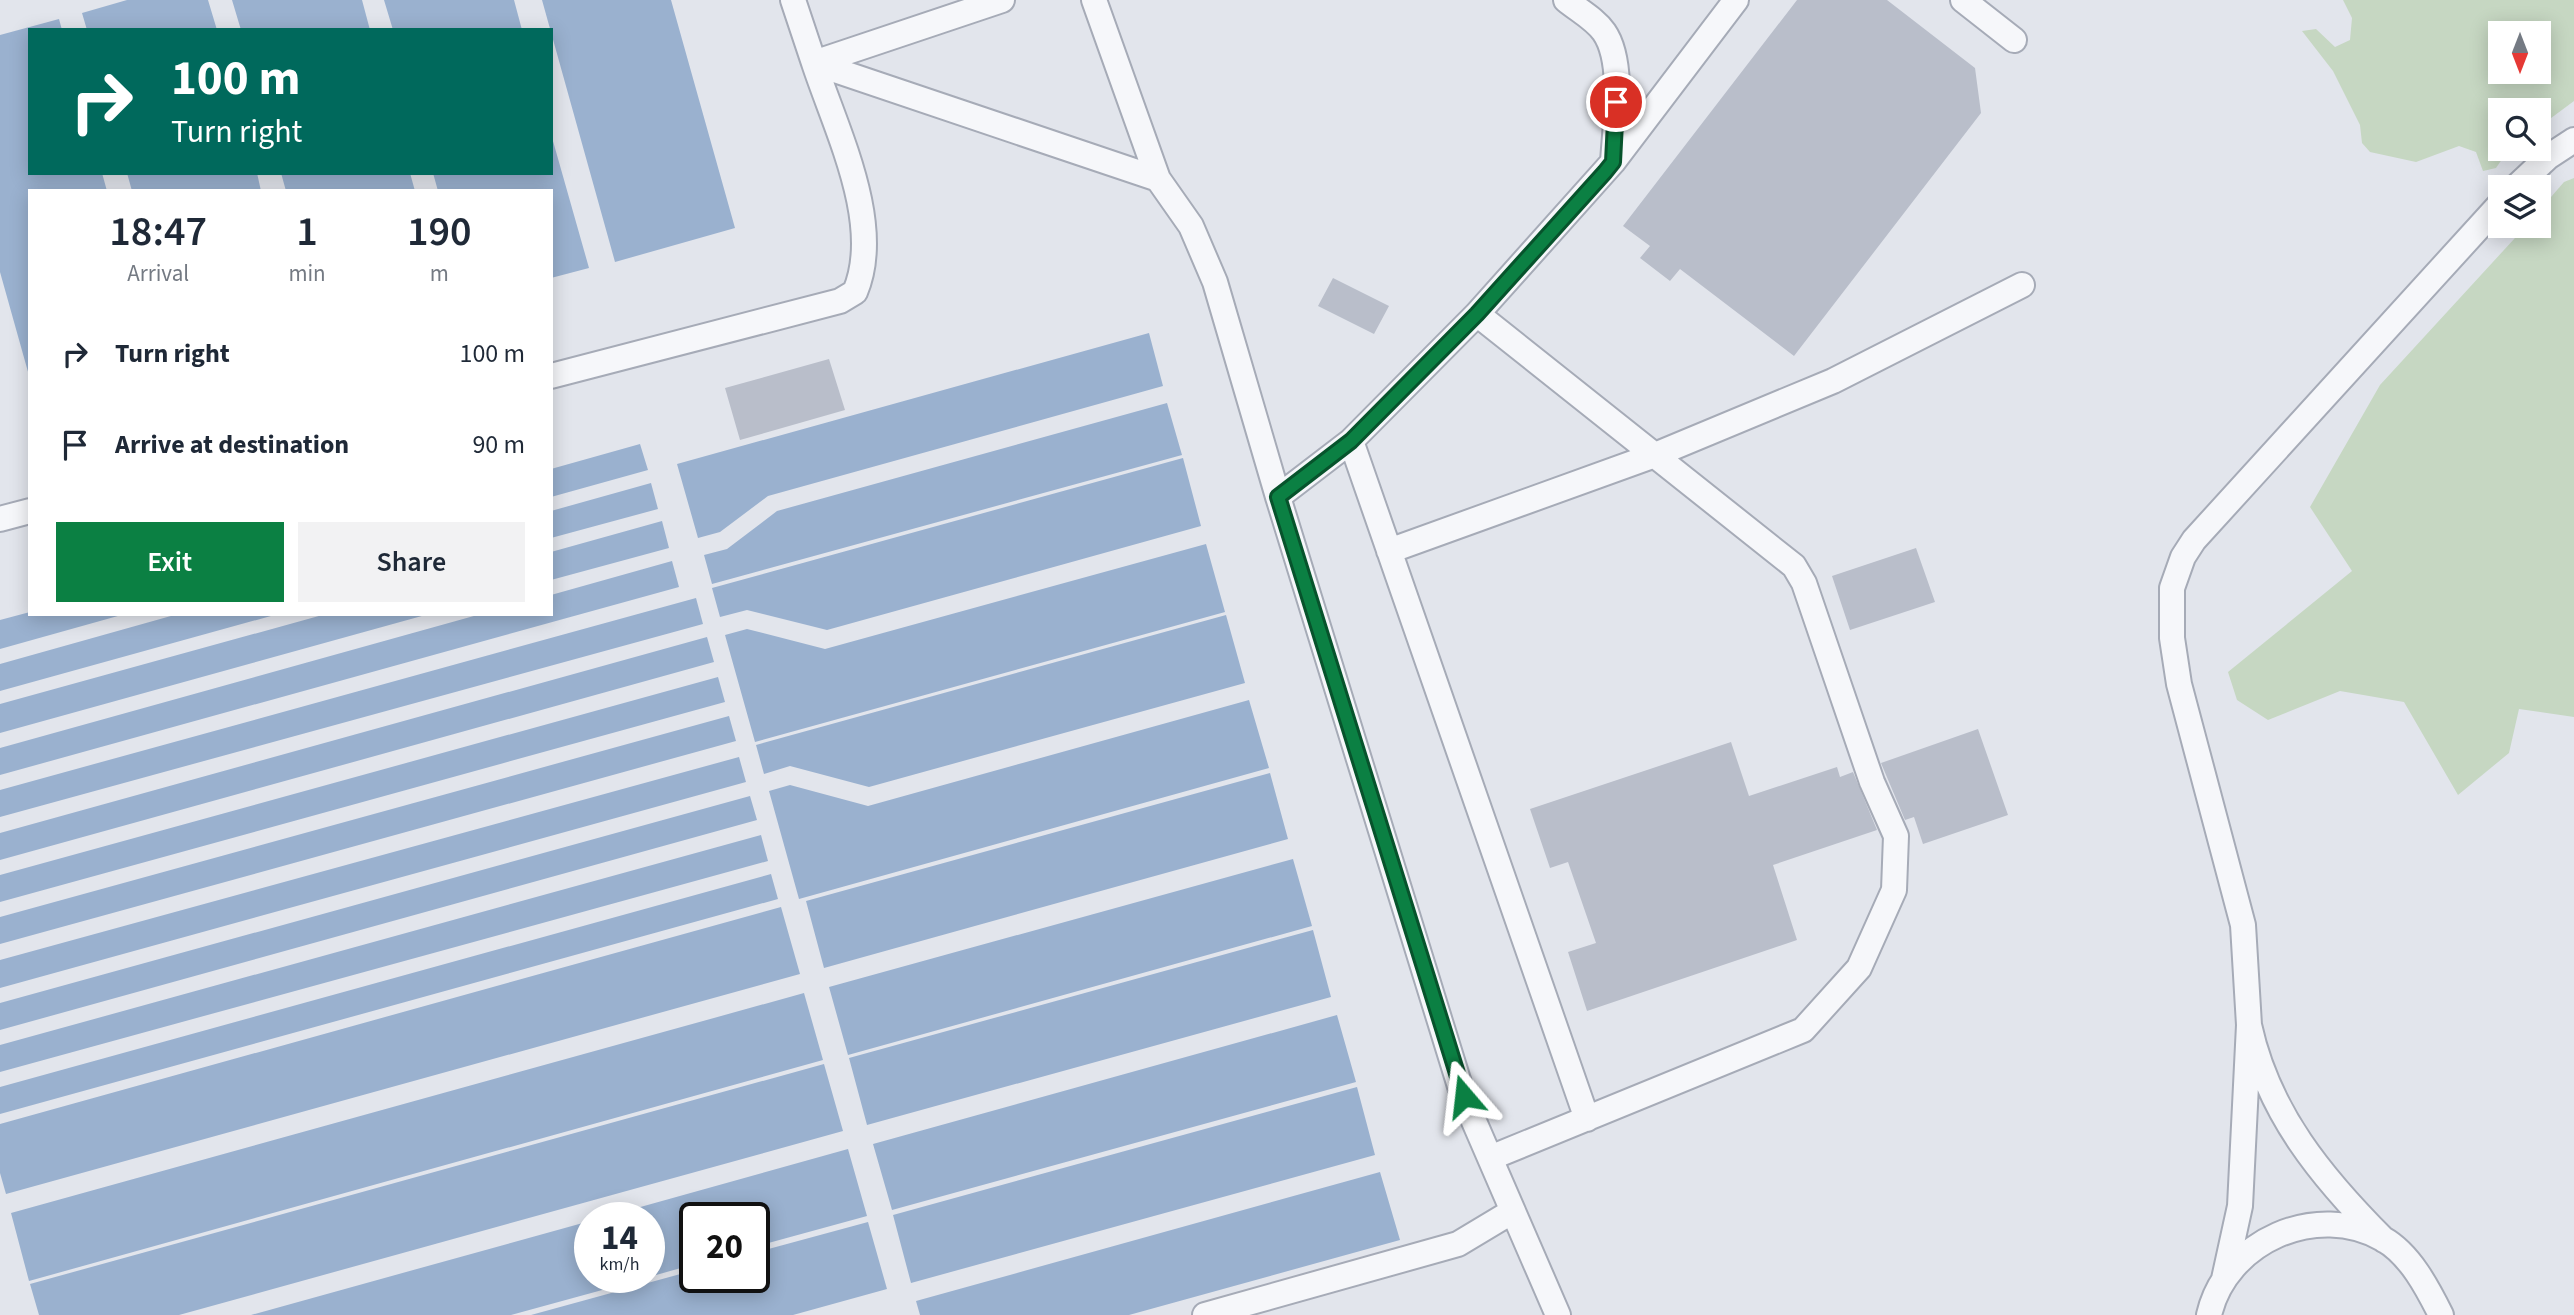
<!DOCTYPE html>
<html lang="en">
<head>
<meta charset="utf-8">
<style>
  :root { --surface:#fff; --page:#f2f2f3; --text:#1f2937; --muted:#747a83; --accent:#0b8043 }
  body { margin:0; font-family:"Source Sans 3",sans-serif; background:var(--page); color:var(--text); height:100vh; display:flex; flex-direction:column; font-size:26px; white-space:nowrap }
  * { box-sizing:border-box; margin:0 }
  p { font-size:23px; color:var(--muted) }
  .icon { flex:none; width:38px; height:38px; fill:none; stroke:currentColor; stroke-width:2; stroke-linecap:round; stroke-linejoin:round }
  .map { position:relative; flex:1; overflow:hidden }
  .side { position:absolute; left:28px; top:189px; width:525px; height:427px; display:flex; flex-direction:column; background:var(--surface); border-radius:0px; box-shadow:0 4px 18px #0003 }
  .side>* { flex:none }
  .hud { position:absolute; left:28px; top:28px; width:525px; height:147px; border-radius:0px; box-shadow:0 4px 18px #0003; background:#00695c; color:#fff; overflow:hidden }
  .needle { width:46px; rotate:180deg }
  .fabs { position:absolute; left:2488px; top:21px; display:grid; gap:14px }
  .fabs a { display:grid; place-items:center; width:63px; height:63px; border-radius:0px; background:var(--surface); box-shadow:0 4px 18px #0003; font-size:35px }
  .speed { position:absolute; left:574px; top:1202px; display:flex; gap:14px; font-size:35px; font-weight:700; text-align:center }
  .speed>* { display:grid; place-content:center; width:91px; height:91px; border-radius:50%; background:var(--surface); box-shadow:0 4px 18px #0003; line-height:1 }
  .speed small { font-size:18px; font-weight:400 }
  .speed .limit { border:4px solid #111; border-radius:10px; background:#fff; color:#111 }
  .pin { position:absolute; display:grid; place-items:center; width:60px; height:60px; color:#fff; margin:-30px; border:4px solid #fff; border-radius:50%; box-shadow:0 2px 7px #0007 }
  .me { position:absolute; width:77px; margin:-38px; rotate:343deg; stroke-linejoin:round; filter:drop-shadow(0 0 5px #0008) }
  .turn { display:flex; align-items:center; gap:24px; height:147px; padding:0 28px; font-size:32px }
  .turn .icon { width:91px; height:91px; stroke-width:2.5 }
  .turn b { display:block; font-size:49px; line-height:60px }
  .eta { display:flex; justify-content:space-evenly; align-items:center; height:119px; text-align:center }
  .eta b { font-size:42px; font-weight:600; line-height:49px }
  .button { display:flex; gap:14px; margin-top:auto; padding:14px 28px }
  .button a { flex:1; height:80px; border-radius:0px; background:var(--accent); color:#fff; font-size:28px; font-weight:600; line-height:80px; text-align:center }
  .button a+a { background:var(--page); color:var(--text) }
  ul { padding:0; list-style:none }
  li { display:flex; align-items:center; gap:21px; height:91px; padding:0 28px }
  li div { flex:1 }
  li b { display:block; font-size:26px }
  li em { font-style:normal }
  .map>svg:first-child { display:block }
  .green { fill:#c6d7c2; fill-rule:evenodd }
  .water { fill:#9ab1cf }
  .building { fill:#b9beca }
  .lines { fill:none; stroke-linecap:round; stroke-linejoin:round }
  .lane-casing { stroke:#a6abb7; stroke-width:28 }
  .lane { stroke:#f6f7fa; stroke-width:24 }
  .route-casing { stroke:#07532c; stroke-width:18 }
  .route { stroke:#0b8043; stroke-width:12 }
</style>
</head>
<body>
<div class="map">
<svg width="2574" height="1315" viewBox="0 0 2574 1315">
  <rect width="100%" height="100%" fill="#e2e5ec"/>
  <path class="green" d="M2343,0H2574V101L2539,127V110H2501V149H2509L2496,168L2483,171L2476,152L2459,146L2416,162L2370,152L2362,143L2360,125L2333,71L2302,31L2316,29L2335,47L2350,40L2352,18ZM2501,33H2539V72H2501Z
    M2574,178V717L2519,709L2509,753L2458,795L2404,702L2340,691L2268,720L2237,700L2228,672L2352,571L2310,507L2380,385L2526,226H2539V211L2564,182Z"/>
  <path class="water" d="M127,0H208L217,30H87L82,13Z
    M232,0H362L370,30H241Z
    M384,0H514L522,30H393Z
    M542,0H671L735,228L615,262Z
    M59,19L62,30H30V173H102L107,191H30V379L0,272V35Z
    M551,134L589,268L551,278V191H438L433,173H551Z
    M127,173H257L261,191H132Z
    M281,173H410L415,191H286Z
    M1149,333L1163,386L768,496L720,532L698,538L677,464Z
    M1167,403L1182,455L712,584L704,555L727,549L777,511Z
    M640,444L648,470L551,497V469Z
    M1183,458L1201,526L827,630L747,610L720,617L712,588Z
    M651,483L658,509L551,538V511Z
    M662,521L669,548L551,580V552Z
    M1206,544L1225,612L755,742L725,635L747,629L825,649Z
    M672,561L679,587L0,775V748L481,614H551V595Z
    M696,598L703,624L0,817V790Z
    M30,612V614H125L0,649V620Z
    M178,614H278L0,691V664Z
    M326,614H429L0,733V704Z
    M1226,615L1245,683L869,787L790,766L764,774L756,745Z
    M707,637L714,662L0,860V833Z
    M718,677L725,702L0,902V875Z
    M1249,700L1269,768L799,899L769,791L790,785L868,806Z
    M729,716L736,741L0,944V917Z
    M739,757L746,782L0,988V960Z
    M1270,773L1288,839L824,968L806,901Z
    M750,796L757,820L0,1030V1003Z
    M761,835L768,861L0,1072V1045Z
    M1293,859L1312,926L848,1055L829,987Z
    M771,874L778,899L0,1114V1087Z
    M781,907L800,974L6,1194L0,1173V1124Z
    M1313,930L1331,997L867,1125L849,1058Z
    M804,993L823,1060L29,1281L11,1213Z
    M1337,1015L1356,1082L892,1210L873,1144Z
    M824,1064L843,1131L179,1315H39L30,1284Z
    M1357,1087L1375,1155L911,1283L893,1215Z
    M848,1149L867,1216L754,1247V1218H695V1264L649,1277V1218H601Z
    M1380,1172L1400,1240L1129,1315H920L916,1301Z
    M590,1221V1278H646L511,1315H251Z
    M868,1222L887,1289L793,1315H531L695,1270V1278H754V1253Z"/>
  <path class="building" d="M1797,0H1887L1975,68L1981,113L1794,356L1680,269L1670,281L1640,258L1650,246L1623,226Z
    M1333,278L1389,306L1374,334L1318,306Z
    M829,359L845,410L740,440L725,388Z
    M1916,548L1935,602L1850,630L1832,576Z
    M1978,729L2008,815L1923,844L1914,817L1905,820L1881,763Z
    M1731,742L1749,796L1837,767L1840,777L1853,772L1877,830L1773,865L1797,940L1587,1011L1568,952L1596,943L1568,862L1550,868L1530,809Z"/>
  <g class="lines">
    <g class="lane-casing">
      <path id="lane" d="M793,0L814,63L1158,179L1191,226L1215,282L1278,497L1463,1096L1558,1315
        M1094,0L1158,179
        M1566,0C1578,10 1595,19 1604,32C1625,62 1615,127 1613,162
        M1963,0L2014,40
        M2516,187L2548,157L2574,140
        M1477,314L1613,162L1736,0
        M551,376L840,301L855,292C884,224 836,130 814,63L1002,0
        M1351,441L1587,1119
        M1278,497L1351,441L1477,314L1794,566L1804,583L1872,782L1896,836L1894,890L1859,968L1803,1030L1490,1158
        M0,519L30,511
        M1389,551L1655,455L1833,381L2022,285
        M2249,1025L2243,925L2179,684L2172,638V588L2183,557L2194,540L2501,203
        M2224,1279L2240,1206L2249,1025C2268,1113 2322,1178 2384,1240
        M1205,1315L1458,1244L1513,1211
        M2209,1315C2226,1241 2317,1201 2383,1239C2410,1254 2428,1289 2441,1315"/>
    </g>
    <use href="#lane" class="lane"/>
  </g>
  <g class="lines">
    <g class="route-casing">
      <path id="route" d="M1464,1096L1278,497L1351,441L1477,314L1605,172L1613,162L1616,102"/>
    </g>
    <use href="#route" class="route"/>
  </g>
</svg>
<div class="fabs">
<a><svg class="needle" viewBox="-14 -14 28 28"><path d="M0-13l5 13h-10z" fill="#e53935"/><path d="M0 13l5-13h-10z" fill="#747a83"/></svg></a>
<a><svg class="icon" aria-label="search" viewBox="0 0 24 24"><circle cx="10" cy="10" r="6"/><path d="M15 15l6 6"/></svg></a>
<a><svg class="icon" aria-label="layers" viewBox="0 0 24 24"><path d="M12 4l9 5-9 5-9-5zM3 14l9 5 9-5"/></svg></a>
</div>
<div class="speed"><div>14<small>km/h</small></div><div class="limit">20</div></div>
<div class="pin" style="left:1616px;top:102px;background:#d93025"><svg class="icon" aria-label="arrive" viewBox="0 0 24 24"><path d="M6 21V4h12l-3 4 3 4H6"/></svg></div>
<svg class="me" style="left:1464px;top:1096px" viewBox="-20 -20 40 40"><path d="M0-17L14 15 0 8-14 15z" fill="#0b8043" stroke="#fff" stroke-width="4"/></svg>
<div class="hud">
<div class="turn"><svg class="icon" aria-label="right" viewBox="0 0 24 24"><path d="M7 20v-9h11M14 6l5 5-5 5"/></svg><div><b>100 m</b>Turn right</div></div>
</div>
<section class="side">
<div class="eta">
<div><b>18:47</b><p>Arrival</p></div>
<div><b>1</b><p>min</p></div>
<div><b>190</b><p>m</p></div>
</div>
<ul>
<li><svg class="icon" aria-label="right" viewBox="0 0 24 24"><path d="M7 20v-9h11M14 6l5 5-5 5"/></svg><div><b>Turn right</b></div><em>100 m</em></li>
<li><svg class="icon" aria-label="arrive" viewBox="0 0 24 24"><path d="M6 21V4h12l-3 4 3 4H6"/></svg><div><b>Arrive at destination</b></div><em>90 m</em></li>
</ul>
<div class="button"><a>Exit</a><a>Share</a></div>
</section>
</div>
</body>
</html>
